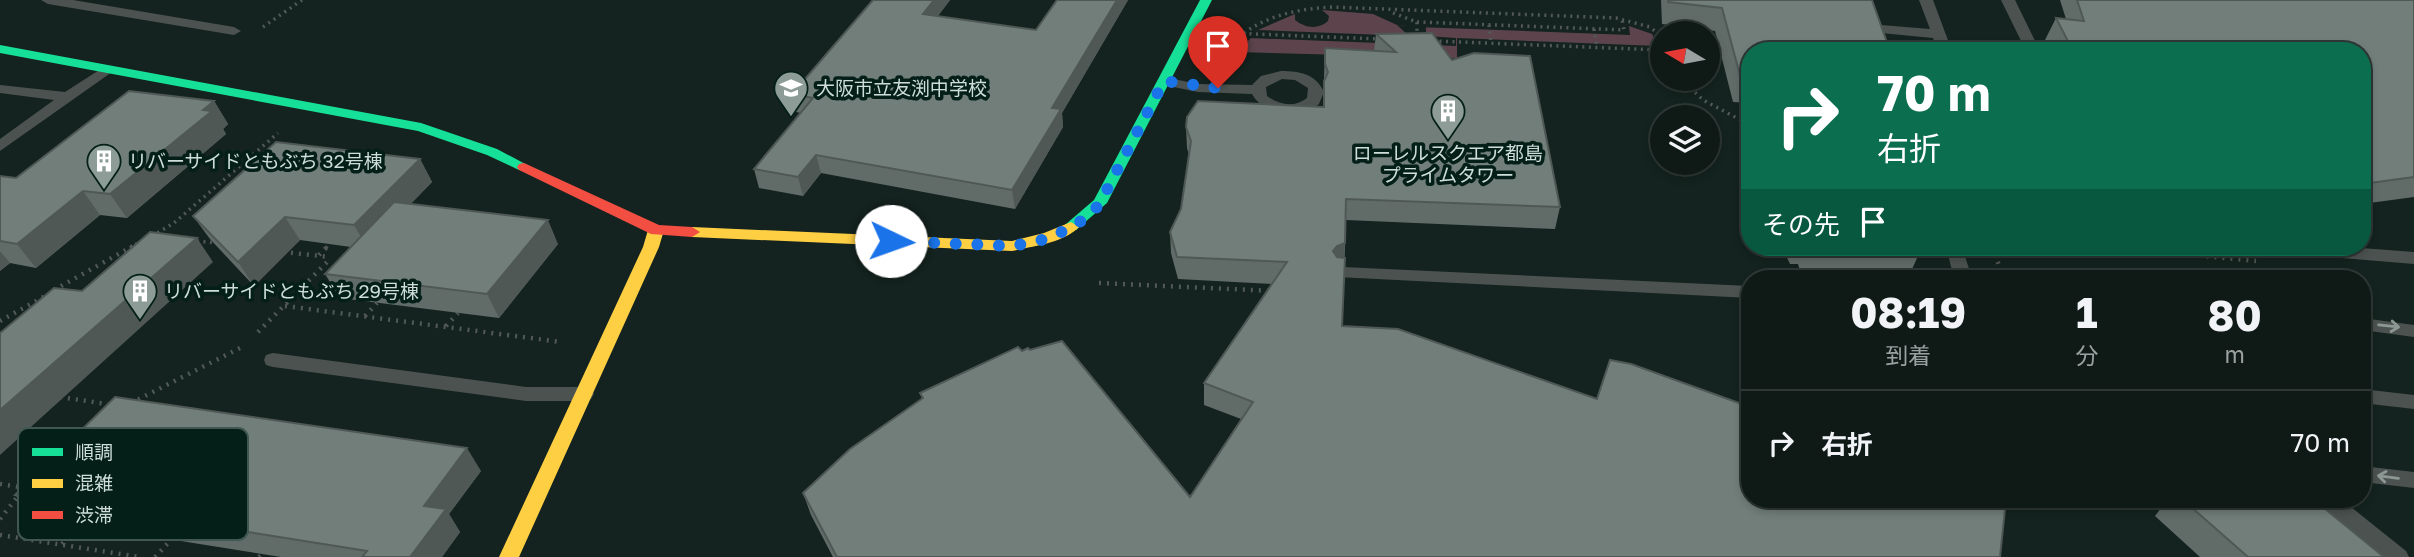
<!DOCTYPE html>
<html lang="ja">
<head>
<meta charset="utf-8">
<style>
  :root { --surface:#0f1a17; --page:#1d2724; --text:#f1f3f6; --muted:#9ba1a1; --line:#2f3836 }
  body { margin:0; font-family:"Golos Text","Noto Sans JP",sans-serif; background:var(--page); color:var(--text); height:100vh; display:flex; flex-direction:column; font-size:26px; white-space:nowrap }
  * { box-sizing:border-box; margin:0 }
  p { font-size:23px; color:var(--muted) }
  .icon { flex:none; width:38px; height:38px; fill:none; stroke:currentColor; stroke-width:2; stroke-linecap:round; stroke-linejoin:round }
  .map { position:relative; flex:1; overflow:hidden }
  .details { position:absolute; left:1741px; top:270px; width:630px; height:238px; display:flex; flex-direction:column; background:var(--surface); border-radius:28px; box-shadow:0 4px 10px #0003,0 0 0 2px var(--line) }
  .details>* { flex:none }
  .guide { position:absolute; left:1741px; top:42px; width:630px; height:214px; border-radius:28px; box-shadow:0 4px 10px #0003,0 0 0 2px var(--line); background:#0b6e4f; color:#fff; overflow:hidden }
  .needle { width:46px; rotate:280deg }
  .buttons { position:absolute; left:1650px; top:21px; display:grid; gap:14px }
  .buttons a { display:grid; place-items:center; width:70px; height:70px; border-radius:50%; background:var(--surface); box-shadow:0 4px 10px #0003,0 0 0 2px var(--line); font-size:35px }
  .pin { position:absolute; display:grid; place-items:center; width:60px; height:60px; color:#fff; margin:-72px -30px; border-radius:50% 50% 50% 0; rotate:-45deg; box-shadow:0 0 7px #0007 }
  .pin .icon { rotate:45deg }
  .me { position:absolute; width:77px; margin:-38px; rotate:93deg; stroke-linejoin:round; filter:drop-shadow(0 0 5px #0008) }
  .turn { display:flex; align-items:center; gap:24px; height:147px; padding:0 21px; font-size:32px }
  .turn .icon { width:91px; height:91px; stroke-width:2.5 }
  .turn b { display:block; font-size:49px; line-height:60px }
  .then { display:flex; align-items:center; height:66px; padding:0 21px; background:#0003; gap:14px; font-size:26px }
  .eta { display:flex; justify-content:space-evenly; align-items:center; height:119px; text-align:center }
  .eta b { font-size:42px; font-weight:700; line-height:49px }
  ul { padding:0; list-style:none }
  li { display:flex; align-items:center; gap:21px; height:105px; padding:0 21px; border-top:2px solid var(--line) }
  li div { flex:1 }
  li b { display:block; font-size:26px }
  li em { font-style:normal }
  .map>svg:first-child { display:block }
  .water { fill:#5d444c }
  .pier { fill:#14231f }
  .lines { fill:none; stroke-linecap:round; stroke-linejoin:round }
  .path-far1 { stroke:#525957; stroke-width:3.5; stroke-dasharray:2 4.5; stroke-linecap:butt }
  .path { stroke:#525957; stroke-width:4.5; stroke-dasharray:2 6; stroke-linecap:butt }
  .lane { fill:#4c5250; fill-rule:evenodd }
  .fast { fill:#16e098; fill-rule:evenodd }
  .slow { fill:#ffcf43; fill-rule:evenodd }
  .jam { fill:#f24e42; fill-rule:evenodd }
  .wall { fill:#616c69 }
  .shaded-wall { fill:#4f5855 }
  .building { fill:#717e7a; stroke:#4f5855; stroke-width:2 }
  .oneway { stroke:#8d9894 }
  .route { stroke:#1a73e8; stroke-width:12; stroke-dasharray:0 21.6 }
  .labels { text-anchor:middle; stroke-width:7; stroke-linejoin:round; paint-order:stroke }
  .poi-label { font-size:19px; fill:#ceddd8; stroke:#041f18; text-anchor:start }
  .key { fill:#041f18; stroke:#415852; stroke-width:2 }
  .key-label { font-size:19px; fill:#ceddd8 }
</style>
</head>
<body>
<div class="map">
<svg width="2414" height="557" viewBox="0 0 2414 557">
  <rect width="100%" height="100%" fill="#14231f"/>
  <path class="water" d="M1322,10L1373,14L1397,25L1417,27L1630,35L1629,26L1652,34L1658,46L1457,38V58L1238,52L1258,30L1295,14V20C1305,28 1318,30 1328,21L1329,16Z"/>
  <path class="pier" d="M1397,25L1426,27V36L1456,38V46L1249,38L1258,30L1409,36Z"/>
  <g class="lines">
    <path class="path-far1" d="M1393,13L1417,22V37
      M1417,22L1624,30L1622,19
      M1489,25L1491,43
      M263,27L302,0
      M1594,29L1597,48
      M1230,33L1378,39
      M1244,33C1271,14 1300,9 1332,7L1616,18L1650,27L1662,37
      M1433,41L1662,50
      M1681,79L1703,100L1750,125
      M152,236L174,223L278,133
      M197,241L216,243
      M2111,247L2119,248
      M130,248L138,243
      M326,248L330,244"/>
    <path class="path" d="M1992,247L2004,278
      M2111,247L2256,261
      M283,252L330,257
      M319,255L328,246
      M1099,283L1273,291
      M54,290L133,246
      M285,306L561,342
      M365,316L377,303
      M0,321L47,295
      M446,326L458,313
      M258,332L331,258
      M60,397L113,405
      M131,403L242,347
      M0,484L26,488
      M0,519L19,495
      M0,535L139,557
      M62,544L80,525
      M155,557L171,540
      M259,557L261,555"/>
    <path class="lane" d="M41,0H73L234,27L241,31L234,35L48,4Z
      M1919,0H1933L1952,51H1938L1933,38L1881,33L1874,29L1881,25L1930,29Z
      M2001,0H2015L2040,51H2026Z
      M107,65L114,69L112,72L0,151V139L54,100L0,93V85L65,92Z
      M1281,71C1300,71 1316,74 1324,92L1319,104C1300,120 1264,116 1252,94L1198,92L1159,84L1157,81L1164,77L1198,84L1252,85L1261,76ZM1282,79L1295,80L1308,88L1307,98C1294,108 1280,105 1267,96L1266,87Z
      M1946,247H1962L1972,278H1954Z
      M2273,247H2348L2414,252V264L2282,253Z
      M1343,267L1750,286V298L1337,277L1334,273L1337,269Z
      M2362,318L2414,325V337L2362,330Z
      M273,353L526,387H584L591,389L594,394L591,399L584,401H526L273,367L266,365L264,360L266,355Z
      M2362,389L2414,395V409L2362,403Z
      M2362,466L2414,472V488L2362,482Z
      M2317,499H2341L2406,551L2409,557H2383L2320,505Z"/>
    <path class="fast" d="M1200,0H1212L1107,203L1076,230H1066L1063,227L1066,224L1094,200Z
      M0,45L421,123L497,149L531,167L524,171L519,170L487,155L418,131L0,53Z"/>
    <path class="slow" d="M1071,222L1079,227C1064,243 1033,246 1012,251L692,237L684,232L692,227L1012,241L1044,233Z
      M656,225L664,230L659,247L519,557H499L643,247L648,230Z"/>
    <path class="jam" d="M524,163L659,225L692,227L700,232L692,237L651,234L519,170L517,167L519,164Z"/>
  </g>
  <path class="wall" d="M873,0H950L938,16L1036,30L1057,0H1128L1062,113L1063,127L1015,209L821,173L803,196L759,188L754,169L801,113L796,112L792,94Z
    M1661,0H1872L1750,51V103L1733,102L1715,31L1662,24Z
    M2060,0H2414V197L2362,204V51H2050L2045,40L2056,18L2066,19Z
    M1432,33L1560,207L1555,229L1346,220L1342,326L2000,557H833L811,515L803,493L922,399L920,393L1022,351L1190,497L1241,419L1204,405V383L1273,284L1178,279L1171,253L1170,232L1181,209L1189,155L1187,148L1186,127L1323,107L1325,48L1374,51L1376,34Z
    M214,101L228,124L223,129L226,134L127,218L100,215L36,268L10,263L0,271V176L16,178Z
    M420,159L432,182L410,204L558,244L499,318L340,298L325,274L351,247L300,240L254,286L210,239L193,216Z
    M1782,247H1914L1918,256L1908,278H1872L1801,274L1798,264H1790Z
    M481,471L449,514L460,532L442,557H281L37,518L15,495Z
    M2168,499H2313L2384,557H2200L2155,516Z"/>
  <path class="shaded-wall" d="M934,0H950L926,31L923,14Z
    M1117,0H1128L1062,113L1063,127L1015,209L1012,190L1052,108Z
    M214,101L228,124L223,129L226,134L127,218L110,194Z
    M816,155L821,173L803,196L798,177Z
    M420,159L432,182L368,249L354,225Z
    M83,191L100,215L36,268L17,244Z
    M285,217L300,240L254,286L238,262Z
    M548,220L558,244L499,318L487,294Z
    M197,238L213,262L0,455V410Z
    M1345,243L1343,264L1333,251L1337,246Z
    M0,251L10,263L0,271Z
    M467,448L481,471L449,514L460,532L442,557H410L424,506Z"/>
  <path class="building" d="M873,0H934L923,14L1036,30L1057,0H1117L1052,108L1061,109L1012,190L816,155L798,177L754,169L813,98L792,94Z
    M1668,0H1872L1890,51H1750V80L1741,79L1722,8L1668,2Z
    M2077,0H2414V177L2362,184V51H2073L2056,18L2084,21Z
    M1432,33L1452,60L1474,53L1530,56L1560,207L1346,199L1345,243L1337,246L1333,251L1337,257L1345,258L1342,326L1398,329L1597,399L1610,360L1631,364L1750,407V499H2006L2000,557H837L803,493L850,449L923,398L920,393L1018,347L1022,351L1028,348L1030,350L1062,341L1190,497L1253,402L1204,383L1287,262L1177,257L1170,232L1181,209L1191,141L1186,127L1187,117L1198,101L1324,107V81L1328,72L1325,64V48L1396,52L1376,34Z
    M129,91L214,101L203,110L212,111L110,194L83,191L17,244L0,241V176L16,178Z
    M276,142L420,159L354,225L285,217L238,262L193,216Z
    M394,202L548,220L487,294L325,274Z
    M150,232L197,238L0,410V333L54,288L82,291Z
    M1810,247H1914L1918,256L1811,250Z
    M115,397L467,448L424,506L446,509L410,557H362L367,551L15,495Z
    M2182,499H2313L2384,557H2248Z"/>
  <defs><path id="oneway-shaft" d="M-6 0H5M1.5-3L5.5 0L1.5 3" fill="none" stroke-width="1.6" stroke-linecap="round" stroke-linejoin="round" transform="scale(1.75)"/></defs>
  <g class="oneway">
    <use href="#oneway-shaft" transform="translate(2389 326) rotate(6)"/>
    <use href="#oneway-shaft" transform="translate(2388 477) rotate(-173)"/>
  </g>
  <g class="lines">
    <path class="route" d="M891,241L1013,246L1042,240L1071,228L1091,214L1100,203L1164,81L1218,88"/>
  </g>
  <defs>
    <g id="school-pin" transform="scale(1.75)"><path d="M0 17L-7.5 6A9.5 9.5 0 1 1 7.5 6Z" fill="#8d9c97" stroke="#041f18"/><path d="M0-5L7-2L0 1L-7-2ZM-4 1L0 2.5L4 1V4Q0 6-4 4Z" fill="#fff"/></g>
    <g id="building-pin" transform="scale(1.75)"><path d="M0 17L-7.5 6A9.5 9.5 0 1 1 7.5 6Z" fill="#8d9c97" stroke="#041f18"/><path d="M-4-6H4V6H1V3H-1V6H-4ZM-2.5-4.3h1.7v1.8h-1.7ZM.8-4.3h1.7v1.8H.8ZM-2.5-1h1.7V.8h-1.7ZM.8-1h1.7V.8H.8Z" fill="#fff"/></g>
  </defs>
  <g fill-rule="evenodd">
    <use href="#school-pin" x="791" y="88"/>
    <use href="#building-pin" x="1448" y="111"/>
    <use href="#building-pin" x="104" y="161"/>
    <use href="#building-pin" x="140" y="291"/>
  </g>
  <g class="labels">
    <g class="poi-label">
      <text x="816" y="95">大阪市立友渕中学校</text>
      <text x="1448" y="160" text-anchor="middle">ローレルスクエア都島<tspan x="1448" dy="22">プライムタワー</tspan></text>
      <text x="128" y="168">リバーサイドともぶち 32号棟</text>
      <text x="164" y="298">リバーサイドともぶち 29号棟</text>
    </g>
  </g>
  <rect x="18" y="428" width="230" height="112" rx="10" class="key"/>
  <rect x="32" y="448" width="31" height="8" fill="#16e098"/>
  <rect x="32" y="479" width="31" height="9" fill="#ffcf43"/>
  <rect x="32" y="511" width="31" height="8" fill="#f24e42"/>
  <g class="key-label">
    <text x="75" y="459">順調</text>
    <text x="75" y="490">混雑</text>
    <text x="75" y="522">渋滞</text>
  </g>
</svg>
<div class="buttons">
<a><svg class="needle" viewBox="-14 -14 28 28"><path d="M0-13l5 13h-10z" fill="#e53935"/><path d="M0 13l5-13h-10z" fill="#9ba1a1"/></svg></a>
<a><svg class="icon" aria-label="layers" viewBox="0 0 24 24"><path d="M12 4l9 5-9 5-9-5zM3 14l9 5 9-5"/></svg></a>
</div>
<div class="pin" style="left:1218px;top:88px;background:#d93025"><svg class="icon" aria-label="arrive" viewBox="0 0 24 24"><path d="M6 21V4h12l-3 4 3 4H6"/></svg></div>
<svg class="me" style="left:891px;top:241px" viewBox="-20 -20 40 40"><circle r="19" fill="#fff"/><path d="M0-13L10 11 0 6-10 11z" fill="#1a73e8"/></svg>
<div class="guide">
<div class="turn"><svg class="icon" aria-label="right" viewBox="0 0 24 24"><path d="M7 20v-9h11M14 6l5 5-5 5"/></svg><div><b>70 m</b>右折</div></div>
<div class="then">その先<svg class="icon" aria-label="arrive" viewBox="0 0 24 24"><path d="M6 21V4h12l-3 4 3 4H6"/></svg></div>
</div>
<section class="details">
<div class="eta">
<div><b>08:19</b><p>到着</p></div>
<div><b>1</b><p>分</p></div>
<div><b>80</b><p>m</p></div>
</div>
<ul>
<li><svg class="icon" aria-label="right" viewBox="0 0 24 24"><path d="M7 20v-9h11M14 6l5 5-5 5"/></svg><div><b>右折</b></div><em>70 m</em></li>
</ul>
</section>
</div>
</body>
</html>
